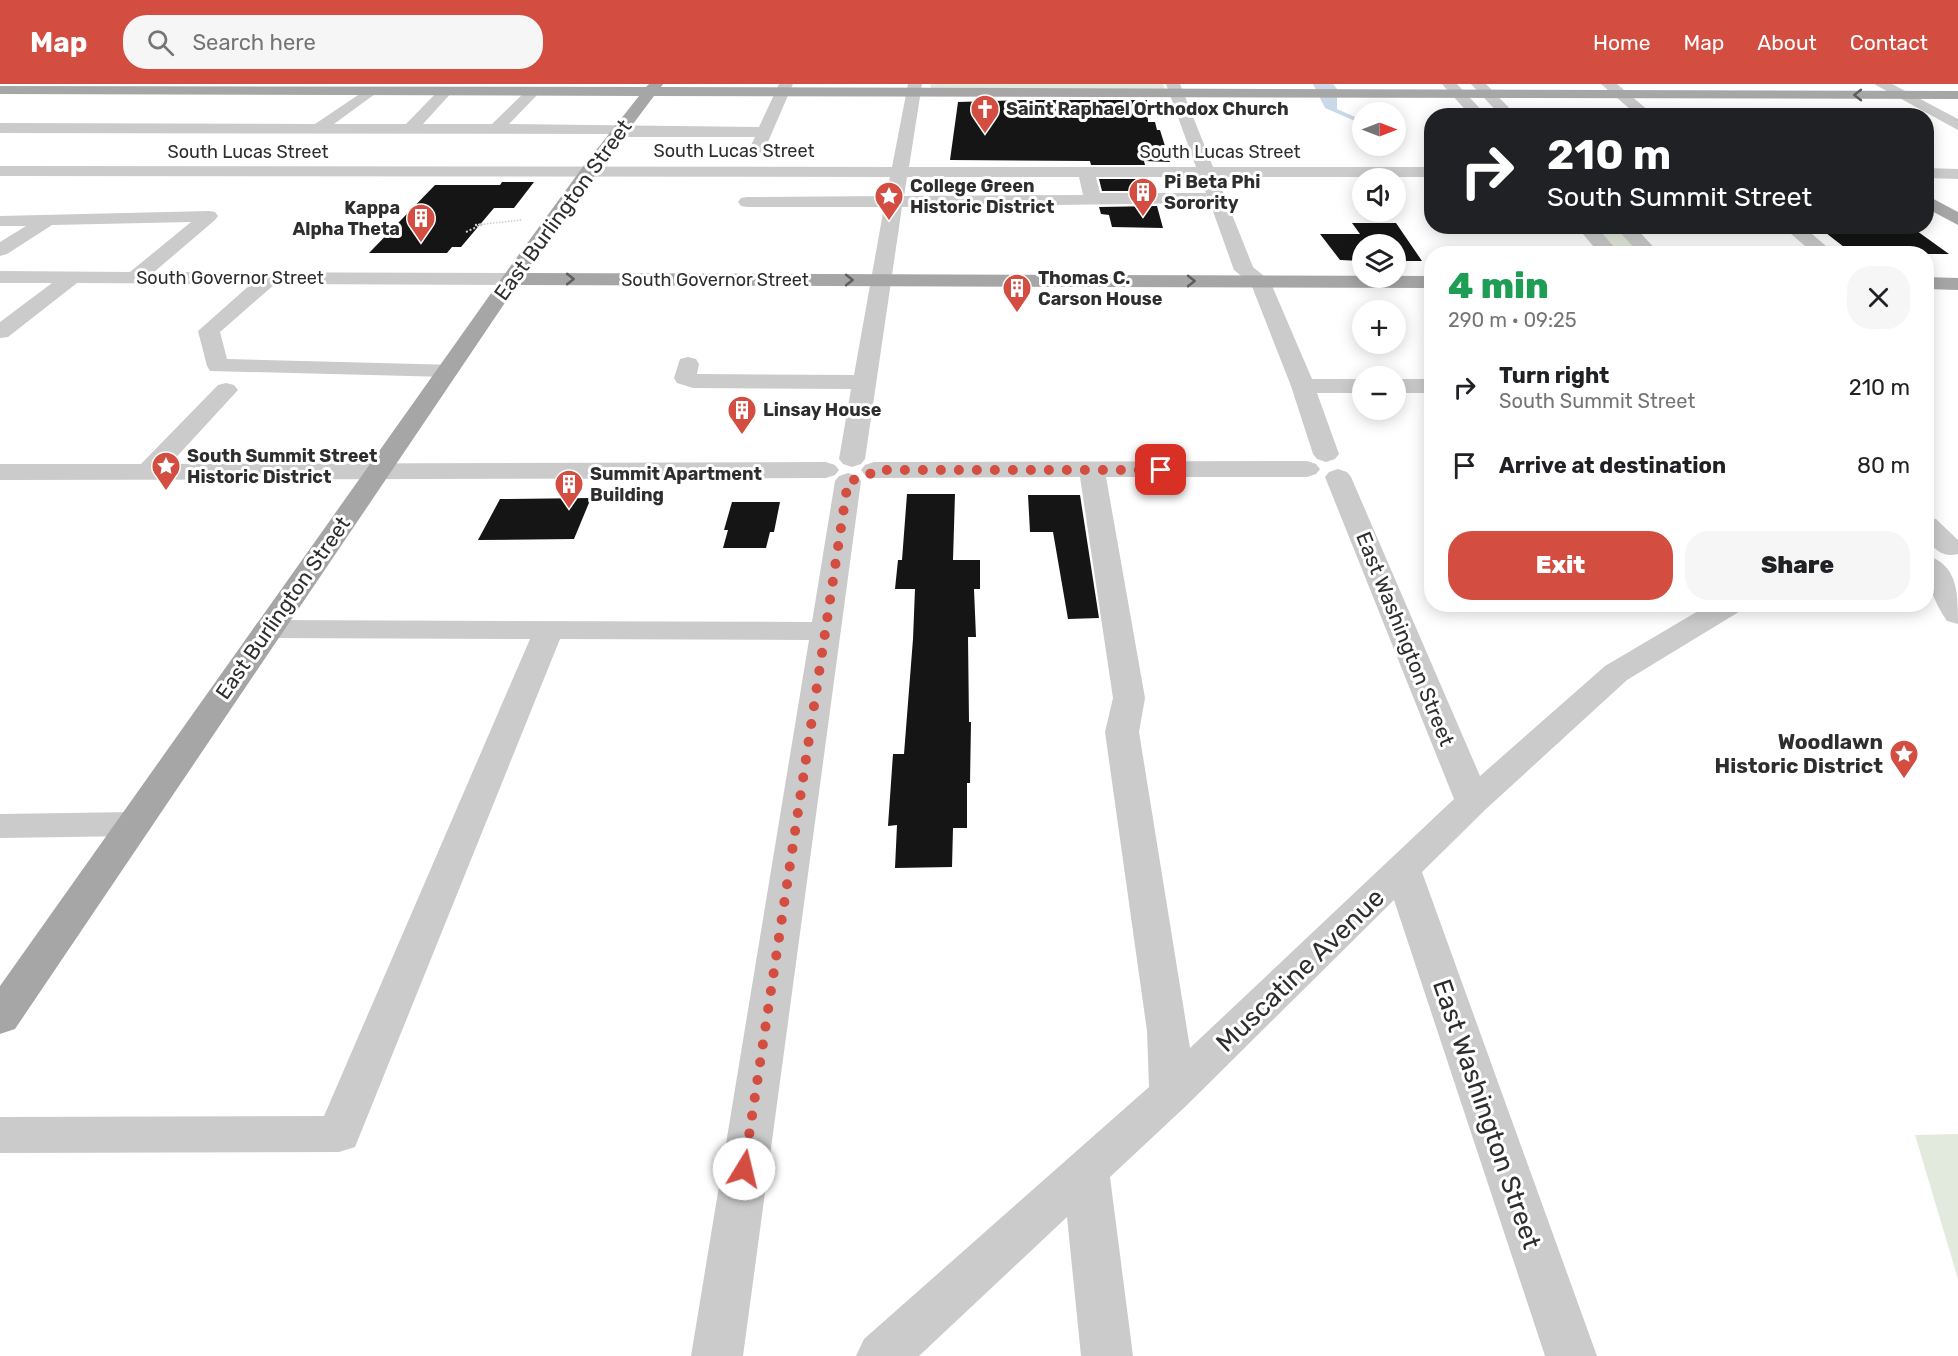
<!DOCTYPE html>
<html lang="en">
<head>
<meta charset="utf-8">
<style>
  :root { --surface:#fff; --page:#f6f6f6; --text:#202124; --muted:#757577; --accent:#d44d41 }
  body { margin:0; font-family:Rubik,sans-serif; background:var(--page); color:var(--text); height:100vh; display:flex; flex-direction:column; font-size:22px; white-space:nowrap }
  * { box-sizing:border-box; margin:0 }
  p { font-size:20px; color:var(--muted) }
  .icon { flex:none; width:33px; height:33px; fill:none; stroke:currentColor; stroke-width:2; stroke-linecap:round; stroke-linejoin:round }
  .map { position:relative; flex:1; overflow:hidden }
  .panel { position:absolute; left:1424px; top:162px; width:510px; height:366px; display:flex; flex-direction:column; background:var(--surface); border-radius:24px; box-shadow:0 3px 15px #0003 }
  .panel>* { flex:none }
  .hud { position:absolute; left:1424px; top:24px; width:510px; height:126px; border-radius:24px; box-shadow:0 3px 15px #0003; background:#202124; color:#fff; overflow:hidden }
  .needle { width:39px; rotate:90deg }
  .buttons { position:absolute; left:1352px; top:18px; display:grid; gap:12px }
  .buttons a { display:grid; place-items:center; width:54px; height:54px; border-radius:50%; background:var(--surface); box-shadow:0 3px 15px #0003; font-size:30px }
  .pin { position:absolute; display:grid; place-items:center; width:51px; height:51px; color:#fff; margin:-26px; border-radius:12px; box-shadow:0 3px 9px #0006 }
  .me { position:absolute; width:66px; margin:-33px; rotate:9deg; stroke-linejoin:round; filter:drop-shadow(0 0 4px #0008) }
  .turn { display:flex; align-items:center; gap:21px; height:126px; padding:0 24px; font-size:27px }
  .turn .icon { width:78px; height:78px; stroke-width:2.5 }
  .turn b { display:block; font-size:42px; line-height:51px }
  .round { display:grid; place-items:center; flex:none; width:63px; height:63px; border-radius:24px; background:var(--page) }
  .overview { display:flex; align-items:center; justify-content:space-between; height:102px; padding:0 24px }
  h1 { font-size:36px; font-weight:800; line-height:45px; color:#1e9e55 }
  .button { display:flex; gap:12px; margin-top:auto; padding:12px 24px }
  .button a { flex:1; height:69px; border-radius:24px; background:var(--accent); color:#fff; font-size:24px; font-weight:800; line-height:69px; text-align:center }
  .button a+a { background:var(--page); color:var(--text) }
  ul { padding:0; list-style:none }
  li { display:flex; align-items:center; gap:18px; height:78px; padding:0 24px }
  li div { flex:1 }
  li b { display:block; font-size:22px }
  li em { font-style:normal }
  header { display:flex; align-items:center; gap:36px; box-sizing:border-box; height:84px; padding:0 30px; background:var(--accent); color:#fff }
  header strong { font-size:28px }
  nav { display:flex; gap:33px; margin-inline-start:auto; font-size:21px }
  .search { width:420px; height:54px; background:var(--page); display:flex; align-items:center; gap:15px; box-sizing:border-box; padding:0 21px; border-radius:24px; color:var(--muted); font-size:22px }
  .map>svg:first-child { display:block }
  .green { fill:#e2eadd }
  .water { fill:#cbd8e8 }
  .building { fill:#151515 }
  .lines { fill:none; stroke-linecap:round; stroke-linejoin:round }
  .path-far1 { stroke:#cbcbcb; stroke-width:1.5; stroke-dasharray:1.5 1.5; stroke-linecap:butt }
  .path { stroke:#cbcbcb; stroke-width:2; stroke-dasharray:2 2; stroke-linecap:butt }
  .minor { fill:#cbcbcb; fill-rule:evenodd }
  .major { fill:#a6a6a6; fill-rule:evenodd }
  .oneway { stroke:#5e5e5e }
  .route { stroke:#d44d41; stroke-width:10; stroke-dasharray:0 18 }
  .labels { text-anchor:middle; stroke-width:6; stroke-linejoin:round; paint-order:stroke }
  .far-poi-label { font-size:18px; font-weight:bold; fill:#2e2e2e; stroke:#fff; text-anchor:start }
  .far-street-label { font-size:18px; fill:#2e2e2e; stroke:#fff }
  .street-label { font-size:21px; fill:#2e2e2e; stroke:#fff }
  .poi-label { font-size:21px; font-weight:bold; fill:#2e2e2e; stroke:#fff; text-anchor:end }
  .near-street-label { font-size:26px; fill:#2e2e2e; stroke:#fff }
</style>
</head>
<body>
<header>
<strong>Map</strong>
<div class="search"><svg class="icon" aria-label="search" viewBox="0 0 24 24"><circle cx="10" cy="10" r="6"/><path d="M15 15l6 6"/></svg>Search here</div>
<nav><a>Home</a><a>Map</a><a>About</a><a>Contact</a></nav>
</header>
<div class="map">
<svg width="1958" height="1272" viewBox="0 0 1958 1272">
  <rect width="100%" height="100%" fill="#fff"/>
  <path class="green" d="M931,0H1163L1165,6H930Z
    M1593,143H1616L1643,169H1619Z
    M1958,1050V1195L1915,1051Z"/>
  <path class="water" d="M1313,0H1333L1337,5V25L1362,36V40L1325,24Z"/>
  <path class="building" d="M1023,16H1147L1148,38H1155L1157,46H1160L1170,78L1144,77L1145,81H1091L1090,77L950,76L958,18Z
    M1099,95H1149L1152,107H1102Z
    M502,98H534L514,124H494L461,163H452L447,169H369L435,101H500Z
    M1157,122L1163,144L1112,143L1109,131L1101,130L1099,123Z
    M1352,139H1396L1422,177H1395V160H1362V177L1340,176L1320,150H1360Z
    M1817,142H1910L1949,170H1853Z
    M907,410H955L953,476H980V505H974L976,553H968L969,638H971L970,699H967V744H953L952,783L895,784L897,741L888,742L893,670H904L913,555L915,505H895L898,476H902Z
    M1028,411H1080L1099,534L1068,535L1053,448H1030Z
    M591,414L574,455L478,456L500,415Z
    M732,418H780L774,448H770L766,464H723L728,446H724Z"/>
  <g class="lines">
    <path class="path-far1" d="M475,141L522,136
      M480,142L483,140"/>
    <path class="path" d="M475,141L482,140
      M466,148L483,140"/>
    <path class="minor" d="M779,0H793L764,67L756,72L748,67L755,53H619L612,50L0,49V39L315,40L370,3L377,7L375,10L334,40H406L441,4L446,3L453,7L423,40H492L528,5L533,4L540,8L509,40L759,43Z
      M908,0H922L909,83H1196L1166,0H1180L1213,83H1431V93H1217L1253,183L1270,197L1312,295H1362V309H1317L1339,370L1335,375L1326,378L1317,375L1313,370L1291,302L1251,200L1234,186L1210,119L902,123L865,375L861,380L852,383L843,380L839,375L851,305L693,304L677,299L674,294L680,275L688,273L696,275L699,280L697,290L854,291L884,123H747L741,122L738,118L741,114L747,113L886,112L890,93L0,92V82L892,83ZM907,93H1079L1083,111L904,112ZM1096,93H1200L1206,109H1100Z
      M1442,0H1457L1487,32H1471Z
      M1471,0H1486L1517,32H1501Z
      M1601,0H1617L1655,32H1638Z
      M1874,0H1892L1958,35V46Z
      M1926,84L1958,85V95L1926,94Z
      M209,127L215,128L218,132L215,136L154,188L511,189L518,191L521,195L518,199L511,201L275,200L220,248L227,275L456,281L459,286L456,291L448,293L210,287L207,282L198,247L251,200L77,199L8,253L0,254V238L52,199H0V187L130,188L191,138L52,141L7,170L0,172V158L26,142H0V132Z
      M1576,142H1596L1620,170H1600Z
      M1614,142H1634L1660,170H1640Z
      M1782,142H1803L1835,170H1814Z
      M1395,295H1431V309H1395Z
      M226,299L234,301L238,306L170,380L826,378L835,381L839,386L835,391L826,394L0,396V380H141L218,301Z
      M1307,377L1316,380L1320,385L1316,390L1307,393H1106L1145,614L1139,648L1190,964L1454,715L1325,393L1329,388L1338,385L1347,388L1351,393L1480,692L1605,582L1710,520H1746L1742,526L1627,596L1486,725L1422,788L1597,1272H1545L1394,816L1187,1021L1110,1093L1133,1272H1081L1067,1133L919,1272H856L864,1255L1149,1003L1147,947L1105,648L1113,614L1080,393L874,394L865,391L861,386L865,381L874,378Z
      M848,389L857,392L861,397L743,1272H691L809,556L560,555L355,1063L339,1068L0,1069V1033L324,1032L530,555L268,554L257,551L253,545L257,539L268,536L812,538L835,397L839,392Z
      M1926,433L1936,435L1958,456V470C1943,474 1936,466 1926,456Z
      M1926,471C1958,481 1958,508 1958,540L1947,537C1933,517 1926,496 1926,471Z
      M135,728L148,732L153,740L148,748L135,752L0,754V730Z"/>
    <path class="major" d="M649,0H663L661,3L1958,7V15L654,12L594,92L525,189L1431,192V204L517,201L15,945L0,950V902L504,191L582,84L639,12L0,10V2L646,3Z
      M1926,111L1958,128V141L1926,124Z
      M1926,193L1958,194V206L1926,205Z"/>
  </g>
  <defs><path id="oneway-chevron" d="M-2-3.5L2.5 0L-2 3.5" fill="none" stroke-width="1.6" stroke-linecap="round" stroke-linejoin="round" transform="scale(1.5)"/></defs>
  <g class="oneway">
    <use href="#oneway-chevron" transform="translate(1858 11) rotate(-180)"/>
    <use href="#oneway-chevron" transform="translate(570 195)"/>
    <use href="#oneway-chevron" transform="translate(849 196)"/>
    <use href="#oneway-chevron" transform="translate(1191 197)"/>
  </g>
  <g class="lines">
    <path class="route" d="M744,1085L848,397L867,393L874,386H1161"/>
  </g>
  <defs>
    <g id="church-pin" transform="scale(1.5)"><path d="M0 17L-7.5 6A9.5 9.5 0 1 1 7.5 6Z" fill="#d44d41" stroke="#fff"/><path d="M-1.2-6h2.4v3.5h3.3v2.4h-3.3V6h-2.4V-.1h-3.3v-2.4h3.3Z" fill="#fff"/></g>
    <g id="building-pin" transform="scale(1.5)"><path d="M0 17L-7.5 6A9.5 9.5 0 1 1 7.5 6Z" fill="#d44d41" stroke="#fff"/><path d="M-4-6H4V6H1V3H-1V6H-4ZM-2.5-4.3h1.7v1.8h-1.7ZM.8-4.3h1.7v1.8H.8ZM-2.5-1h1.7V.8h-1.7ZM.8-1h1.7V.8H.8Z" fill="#fff"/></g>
    <g id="sight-pin" transform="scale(1.5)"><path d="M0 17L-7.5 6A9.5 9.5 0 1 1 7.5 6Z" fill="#d44d41" stroke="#fff"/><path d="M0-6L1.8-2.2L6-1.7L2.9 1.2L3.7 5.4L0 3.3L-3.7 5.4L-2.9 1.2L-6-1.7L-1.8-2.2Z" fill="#fff"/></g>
  </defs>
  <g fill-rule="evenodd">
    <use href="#church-pin" x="985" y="25"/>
    <use href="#building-pin" x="1143" y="108"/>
    <use href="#sight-pin" x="889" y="112"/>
    <use href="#building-pin" x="421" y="134"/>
    <use href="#building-pin" x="1017" y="204"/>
    <use href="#building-pin" x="742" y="326"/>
    <use href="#sight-pin" x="166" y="382"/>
    <use href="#building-pin" x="569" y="400"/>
    <use href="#sight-pin" x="1904" y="670"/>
  </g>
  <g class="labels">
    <g class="far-poi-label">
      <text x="1006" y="31">Saint Raphael Orthodox Church</text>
      <text x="1164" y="104">Pi Beta Phi<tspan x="1164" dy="21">Sorority</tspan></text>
      <text x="910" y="108">College Green<tspan x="910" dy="21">Historic District</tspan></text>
      <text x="400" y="130" text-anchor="end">Kappa<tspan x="400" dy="21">Alpha Theta</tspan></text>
      <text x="1038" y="200">Thomas C.<tspan x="1038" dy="21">Carson House</tspan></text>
      <text x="763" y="332">Linsay House</text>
      <text x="187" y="378">South Summit Street<tspan x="187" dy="21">Historic District</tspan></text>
      <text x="590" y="396">Summit Apartment<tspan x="590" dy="21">Building</tspan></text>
    </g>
    <g class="far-street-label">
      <text x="734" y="73">South Lucas Street</text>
      <text x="248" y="74">South Lucas Street</text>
      <text x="1220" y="74">South Lucas Street</text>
      <text x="230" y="200">South Governor Street</text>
      <text x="715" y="202">South Governor Street</text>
    </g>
    <g class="street-label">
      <text transform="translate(563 126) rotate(-54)" y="7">East Burlington Street</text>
      <text transform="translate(283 524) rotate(-55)" y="7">East Burlington Street</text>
      <text transform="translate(1405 555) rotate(68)" y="7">East Washington Street</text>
    </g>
    <g class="poi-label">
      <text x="1883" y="665">Woodlawn<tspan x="1883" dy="24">Historic District</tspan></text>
    </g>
    <g class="near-street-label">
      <text transform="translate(1300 886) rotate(-44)" y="9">Muscatine Avenue</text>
      <text transform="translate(1487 1030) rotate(71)" y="9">East Washington Street</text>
    </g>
  </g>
</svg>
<div class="buttons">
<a><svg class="needle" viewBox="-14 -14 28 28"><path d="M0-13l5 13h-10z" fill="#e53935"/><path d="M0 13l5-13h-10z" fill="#757577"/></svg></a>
<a><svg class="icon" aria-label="sound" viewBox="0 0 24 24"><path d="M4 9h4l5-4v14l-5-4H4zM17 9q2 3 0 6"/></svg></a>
<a><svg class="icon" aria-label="layers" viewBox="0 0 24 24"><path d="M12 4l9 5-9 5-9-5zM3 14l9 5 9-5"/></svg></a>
<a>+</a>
<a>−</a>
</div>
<div class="pin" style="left:1161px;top:386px;background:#d93025"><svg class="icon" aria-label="arrive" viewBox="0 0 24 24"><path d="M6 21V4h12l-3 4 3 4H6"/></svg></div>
<svg class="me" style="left:744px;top:1085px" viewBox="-20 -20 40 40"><circle r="19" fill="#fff"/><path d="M0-13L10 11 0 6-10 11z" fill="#d44d41"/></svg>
<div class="hud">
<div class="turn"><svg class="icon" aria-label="right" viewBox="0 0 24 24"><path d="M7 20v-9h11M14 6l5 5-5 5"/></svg><div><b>210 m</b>South Summit Street</div></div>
</div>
<section class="panel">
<div class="overview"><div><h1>4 min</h1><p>290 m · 09:25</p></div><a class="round"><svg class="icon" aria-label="close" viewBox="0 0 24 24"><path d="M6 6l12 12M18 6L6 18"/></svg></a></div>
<ul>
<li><svg class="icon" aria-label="right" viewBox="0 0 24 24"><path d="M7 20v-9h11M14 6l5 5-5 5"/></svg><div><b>Turn right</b><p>South Summit Street</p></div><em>210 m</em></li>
<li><svg class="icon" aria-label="arrive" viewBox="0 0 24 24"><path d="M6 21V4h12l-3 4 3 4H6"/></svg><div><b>Arrive at destination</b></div><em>80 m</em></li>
</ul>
<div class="button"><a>Exit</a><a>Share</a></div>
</section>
</div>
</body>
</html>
